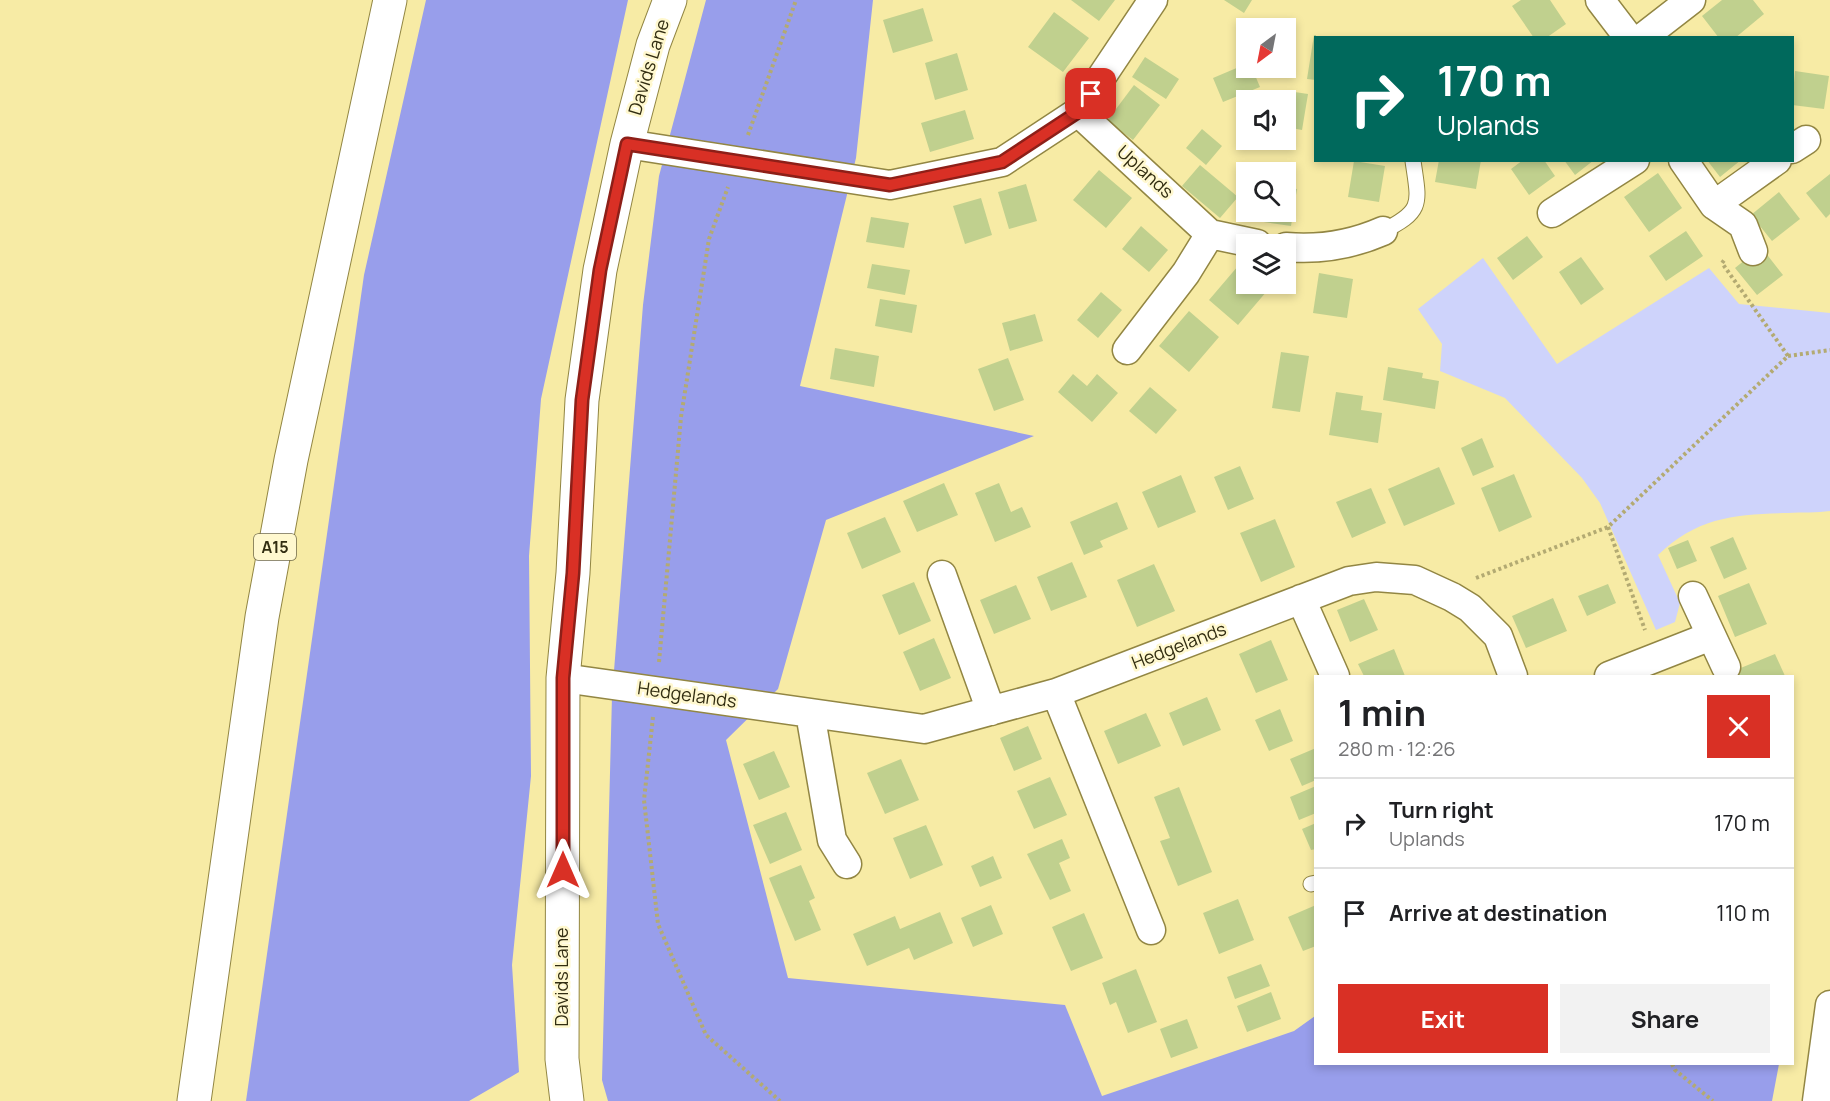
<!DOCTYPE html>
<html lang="en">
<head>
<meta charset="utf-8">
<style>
  :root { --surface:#fff; --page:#f2f2f2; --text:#202124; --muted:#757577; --line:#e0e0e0; --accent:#d93025 }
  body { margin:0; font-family:Manrope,sans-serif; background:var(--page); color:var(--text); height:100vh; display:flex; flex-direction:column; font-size:22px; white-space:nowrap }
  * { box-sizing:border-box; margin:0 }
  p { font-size:20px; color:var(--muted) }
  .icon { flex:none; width:33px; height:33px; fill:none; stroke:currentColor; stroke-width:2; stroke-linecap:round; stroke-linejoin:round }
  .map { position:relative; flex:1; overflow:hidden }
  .side { position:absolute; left:1314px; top:675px; width:480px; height:390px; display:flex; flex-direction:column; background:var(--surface); border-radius:0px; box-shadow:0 3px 9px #0003 }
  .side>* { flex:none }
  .guide { position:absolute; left:1314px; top:36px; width:480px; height:126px; border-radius:0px; box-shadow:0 3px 9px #0003; background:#00695c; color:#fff; overflow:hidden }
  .needle { width:39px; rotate:212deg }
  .fabs { position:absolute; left:1236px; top:18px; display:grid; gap:12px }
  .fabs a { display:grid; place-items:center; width:60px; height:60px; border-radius:0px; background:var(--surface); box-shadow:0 3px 9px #0003; font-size:30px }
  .pin { position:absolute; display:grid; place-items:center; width:51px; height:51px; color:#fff; margin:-26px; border-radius:12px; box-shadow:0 3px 9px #0006 }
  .me { position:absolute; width:66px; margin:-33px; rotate:0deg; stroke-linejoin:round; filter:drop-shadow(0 0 4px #0008) }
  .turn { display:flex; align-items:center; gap:21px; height:126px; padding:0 24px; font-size:27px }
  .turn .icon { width:78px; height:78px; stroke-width:2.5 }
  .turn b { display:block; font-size:42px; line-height:51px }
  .round { display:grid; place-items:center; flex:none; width:63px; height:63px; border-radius:0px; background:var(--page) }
  .overview { display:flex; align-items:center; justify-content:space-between; height:102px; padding:0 24px }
  h1 { font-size:36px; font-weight:700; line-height:45px }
  .primary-button { display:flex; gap:12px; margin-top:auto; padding:12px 24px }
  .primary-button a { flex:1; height:69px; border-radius:0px; background:var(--accent); color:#fff; font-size:24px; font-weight:700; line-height:69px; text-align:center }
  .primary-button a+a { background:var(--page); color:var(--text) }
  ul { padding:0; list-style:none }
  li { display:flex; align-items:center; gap:18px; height:90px; padding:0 24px; border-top:2px solid var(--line) }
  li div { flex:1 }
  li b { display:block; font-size:22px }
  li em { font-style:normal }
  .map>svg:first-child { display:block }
  .green { fill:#ced3fb }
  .forest { fill:#989eeb }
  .building { fill:#c0d08e }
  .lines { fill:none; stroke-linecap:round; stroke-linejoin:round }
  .lane-casing { stroke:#928643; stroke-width:17 }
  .street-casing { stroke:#928643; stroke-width:31 }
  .secondary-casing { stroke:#928643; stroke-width:35 }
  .highway-casing { stroke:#928643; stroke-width:35 }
  .path { stroke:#b3aa72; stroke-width:4; stroke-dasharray:3 3; stroke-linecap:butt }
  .lane { stroke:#fff; stroke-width:15 }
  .street { stroke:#fff; stroke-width:28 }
  .secondary { stroke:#fff; stroke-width:33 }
  .highway { stroke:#fff; stroke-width:33 }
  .route-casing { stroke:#8d1f18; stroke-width:15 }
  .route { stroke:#d93025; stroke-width:10 }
  .labels { text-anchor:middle; stroke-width:5; stroke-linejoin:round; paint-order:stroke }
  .shield { fill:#fff8cf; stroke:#706a4a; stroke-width:1.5 }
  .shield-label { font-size:16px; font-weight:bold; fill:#322d11 }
  .street-label { font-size:18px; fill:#322d11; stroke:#fff8cf }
</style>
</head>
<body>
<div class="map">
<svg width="1830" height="1101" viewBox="0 0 1830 1101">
  <rect width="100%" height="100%" fill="#f7eba5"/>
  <path class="green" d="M1483,258L1557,364L1709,268L1739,304L1830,313V511C1817,513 1802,512 1788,513C1736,514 1697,517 1658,555L1680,603L1675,622L1656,630L1600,503L1582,478L1505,398L1440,371L1442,344L1418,309Z"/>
  <path class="forest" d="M426,0H628L541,399L529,556L531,776L512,965L519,1072L469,1101H246L364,275Z
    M706,0H873L856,158L800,386L1034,436L826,520L778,689L726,740L788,978L1065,1005L1102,1096L1294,1031L1315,1016L1316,1064H1779L1772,1101H608L602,1080L612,696L643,305L659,176Z"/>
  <path class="building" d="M1071,0H1115L1099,21Z
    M1224,0H1252L1244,13Z
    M1521,0H1550L1566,24L1546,38H1534L1512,6Z
    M1722,0H1753L1764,14L1735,38H1719L1702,16Z
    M923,8L933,41L893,53L883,20Z
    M1054,12L1089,38L1063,72L1028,47Z
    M1314,35H1316V80L1307,79Z
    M957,53L968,90L935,100L925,63Z
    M1145,57L1179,79L1166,99L1132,77Z
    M1246,64V68H1252L1260,87L1223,102L1213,78Z
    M1795,71L1829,76L1824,109L1792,105Z
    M1134,85L1160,105L1133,140L1107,121Z
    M1281,90L1308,94L1302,130L1286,127V100H1279Z
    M965,110L974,139L930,152L921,123Z
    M1202,129L1222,146L1206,165L1186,148Z
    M1439,160H1481L1476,189L1435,182Z
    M1523,160H1544L1555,176L1529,195L1511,169Z
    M1564,160H1594L1575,175Z
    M1707,160H1741L1720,177Z
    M1354,161L1385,166L1379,202L1348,197Z
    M1200,165L1238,197L1220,218L1182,186Z
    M1099,170L1132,198L1106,228L1073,200Z
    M1658,173L1682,208L1649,232L1624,197Z
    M1830,174V214L1826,218L1806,193Z
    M1026,184L1037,221L1009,229L998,192Z
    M1286,187L1297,189L1291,226L1243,219L1245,203L1246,212H1286Z
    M1779,192L1800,219L1772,241L1751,215Z
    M981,198L992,235L965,244L953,206Z
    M871,217L909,223L904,248L866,242Z
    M1141,226L1168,250L1149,272L1122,249Z
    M1686,231L1703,256L1666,281L1649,256Z
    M1527,236L1543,257L1513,280L1497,258Z
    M1761,247L1783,275L1757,295L1735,268Z
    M1581,257L1604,289L1581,305L1559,272Z
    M872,264L910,270L905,295L867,288Z
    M1238,266L1246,273V284H1258L1267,291L1238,325L1209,300Z
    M1319,273L1353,279L1347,318L1313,313Z
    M1101,292L1122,310L1098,338L1077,320Z
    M880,299L917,305L912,333L875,326Z
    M1189,311L1219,337L1189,372L1159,346Z
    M1035,314L1043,341L1010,351L1002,323Z
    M835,348L879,356L874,387L830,379Z
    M1281,352L1309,356L1300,412L1272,408Z
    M1008,358L1024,400L994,411L978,369Z
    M1388,367L1423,373L1422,378L1439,381L1435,409L1383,400Z
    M1073,374L1087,386L1097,374L1118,393L1092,422L1058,392Z
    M1150,387L1177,410L1156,434L1129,411Z
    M1336,392L1363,396L1361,410L1382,413L1378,443L1329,435Z
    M1482,438L1494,467L1473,476L1461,448Z
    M1240,466L1254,499L1228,510L1214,477Z
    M1439,467L1455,504L1404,526L1388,489Z
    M1514,474L1532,517L1499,532L1481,488Z
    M1181,475L1196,512L1158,528L1142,492Z
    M944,483L958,515L917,532L903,501Z
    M999,483L1011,512L1022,507L1031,527L995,542L975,493Z
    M1371,488L1386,523L1352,538L1336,502Z
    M1117,502L1128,529L1100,541L1103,547L1084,555L1070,522Z
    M885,517L901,552L862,569L847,533Z
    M1275,519L1295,567L1261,582L1240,533Z
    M1733,537L1747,569L1724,579L1710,547Z
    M1688,540L1697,561L1677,569L1668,548Z
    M1072,562L1087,597L1051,611L1037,577Z
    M1154,564L1175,611L1137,627L1117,580Z
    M914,582L931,621L899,635L882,595Z
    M1749,583L1767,624L1735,637L1718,596Z
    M1608,584L1616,603L1587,616L1578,596Z
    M1016,585L1031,619L994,634L980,600Z
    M1553,598L1567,631L1526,648L1512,616Z
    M1364,599L1378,630L1350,642L1337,610Z
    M934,638L951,678L920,691L903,652Z
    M1271,640L1288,680L1256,693L1239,654Z
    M1394,649L1405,676H1364L1358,664Z
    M1775,654L1785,676H1721Z
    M1207,697L1221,730L1183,746L1169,713Z
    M1280,709L1293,741L1269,751L1255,720Z
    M1146,713L1161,746L1118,764L1104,731Z
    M1028,726L1042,759L1014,771L1000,738Z
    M1316,748V780L1302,786L1290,759Z
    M774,751L790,787L759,800L743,764Z
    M901,759L919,800L885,814L867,773Z
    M1050,777L1067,815L1034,829L1017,791Z
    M1316,786V813L1299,820L1290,797Z
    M1179,787L1212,872L1178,886L1160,841L1170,838L1154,797Z
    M786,812L802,850L770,864L753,825Z
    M1316,823V849L1311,850L1302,829Z
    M926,825L943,865L910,879L893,838Z
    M1062,839L1070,858L1059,863L1071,891L1050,900L1027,854Z
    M993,856L1002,878L980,887L971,866Z
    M801,865L815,898L809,901L821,930L795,941L769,878Z
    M1238,899L1254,940L1219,954L1203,913Z
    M991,905L1003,934L973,947L961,918Z
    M1316,905V946L1303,951L1288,917Z
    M940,912L953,943L914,960L909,948L867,966L853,934L895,916L900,929Z
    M1084,913L1103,958L1071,971L1052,927Z
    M1261,964L1270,986L1235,999L1227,977Z
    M1136,969L1157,1022L1128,1033L1116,1002L1110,1005L1102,983Z
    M1271,992L1281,1019L1247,1032L1237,1006Z
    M1187,1019L1198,1048L1171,1058L1160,1029Z"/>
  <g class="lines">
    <g class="lane-casing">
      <path id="lane" d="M1383,231C1424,211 1419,203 1413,161
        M1311,884L1316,883"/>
    </g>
    <g class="street-casing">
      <path id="street" d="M1600,0L1629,38
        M1642,38L1691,0
        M1078,112L1210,234L1257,244
        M627,144L890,185L1002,162L1078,112L1153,0
        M1792,149L1806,140
        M1683,160L1714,205L1743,225L1753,251
        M1714,205L1777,160
        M1552,213L1635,160
        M1286,247C1320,250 1351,245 1383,231
        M1127,350L1186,273L1210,234
        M942,575L991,711
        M1693,596L1726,667
        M1301,599L1335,676
        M1609,676L1711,636
        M563,678L924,729L1056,693L1349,581L1376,577L1415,580L1452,597L1470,608L1498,636L1513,676
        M1056,693L1151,930
        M810,713L832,840L847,864
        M1817,1101L1830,1005"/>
    </g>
    <g class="secondary-casing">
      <path id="secondary" d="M567,1101L562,1059L563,678L573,573L582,400L600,270L627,144L653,45L670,0"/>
    </g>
    <g class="highway-casing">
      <path id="highway" d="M194,1101L262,617L291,460L390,0"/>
    </g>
    <path class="path" d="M748,135L796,0
      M1788,356L1830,350
      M1608,527L1645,630
      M1476,578L1608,527L1788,356L1722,263L1725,259
      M659,662L681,417L709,239L728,187
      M653,717L644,800L658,924L706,1035L780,1101
      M1672,1064L1675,1070L1713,1101"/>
    <use href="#lane" class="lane"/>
    <use href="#street" class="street"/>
    <use href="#secondary" class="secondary"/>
    <use href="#highway" class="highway"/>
  </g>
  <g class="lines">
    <g class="route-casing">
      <path id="route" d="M563,870V678L573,573L582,400L600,270L627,144L890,185L1002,162L1078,112L1091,94"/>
    </g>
    <use href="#route" class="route"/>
  </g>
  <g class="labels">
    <rect class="shield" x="254" y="534" width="42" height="26" rx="4.5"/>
    <g class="shield-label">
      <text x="275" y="553">A15</text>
    </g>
    <g class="street-label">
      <text transform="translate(649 67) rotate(-73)" y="6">Davids Lane</text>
      <text transform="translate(1145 172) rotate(42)" y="6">Uplands</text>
      <text transform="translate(1179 646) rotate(-21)" y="6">Hedgelands</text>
      <text transform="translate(687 695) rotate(8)" y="6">Hedgelands</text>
      <text transform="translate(562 977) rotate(-90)" y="6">Davids Lane</text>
    </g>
  </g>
</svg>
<div class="fabs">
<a><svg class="needle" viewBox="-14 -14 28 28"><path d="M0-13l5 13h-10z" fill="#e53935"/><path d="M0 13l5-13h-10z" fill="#757577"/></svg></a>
<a><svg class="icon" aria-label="sound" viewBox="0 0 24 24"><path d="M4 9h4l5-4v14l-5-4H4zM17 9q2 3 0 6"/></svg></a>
<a><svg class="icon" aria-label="search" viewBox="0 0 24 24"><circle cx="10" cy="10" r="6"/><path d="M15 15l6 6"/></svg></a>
<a><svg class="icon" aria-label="layers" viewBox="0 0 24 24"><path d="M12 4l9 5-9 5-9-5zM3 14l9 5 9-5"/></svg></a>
</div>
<div class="pin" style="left:1091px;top:94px;background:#d93025"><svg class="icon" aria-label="arrive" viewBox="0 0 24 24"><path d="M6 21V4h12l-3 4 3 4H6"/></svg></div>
<svg class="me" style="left:563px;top:870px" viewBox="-20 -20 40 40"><path d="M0-17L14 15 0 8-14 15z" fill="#d93025" stroke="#fff" stroke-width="4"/></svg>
<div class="guide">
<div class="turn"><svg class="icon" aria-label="right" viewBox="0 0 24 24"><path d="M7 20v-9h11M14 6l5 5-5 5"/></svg><div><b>170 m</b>Uplands</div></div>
</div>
<section class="side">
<div class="overview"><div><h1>1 min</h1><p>280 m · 12:26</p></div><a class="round" style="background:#d93025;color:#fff"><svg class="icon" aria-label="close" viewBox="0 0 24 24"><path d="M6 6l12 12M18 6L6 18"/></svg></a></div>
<ul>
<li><svg class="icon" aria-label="right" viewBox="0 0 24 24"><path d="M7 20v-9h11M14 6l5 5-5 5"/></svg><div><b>Turn right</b><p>Uplands</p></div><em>170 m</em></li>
<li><svg class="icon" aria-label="arrive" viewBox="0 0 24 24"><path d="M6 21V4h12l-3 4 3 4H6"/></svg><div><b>Arrive at destination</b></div><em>110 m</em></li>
</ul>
<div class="primary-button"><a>Exit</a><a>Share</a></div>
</section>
</div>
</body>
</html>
